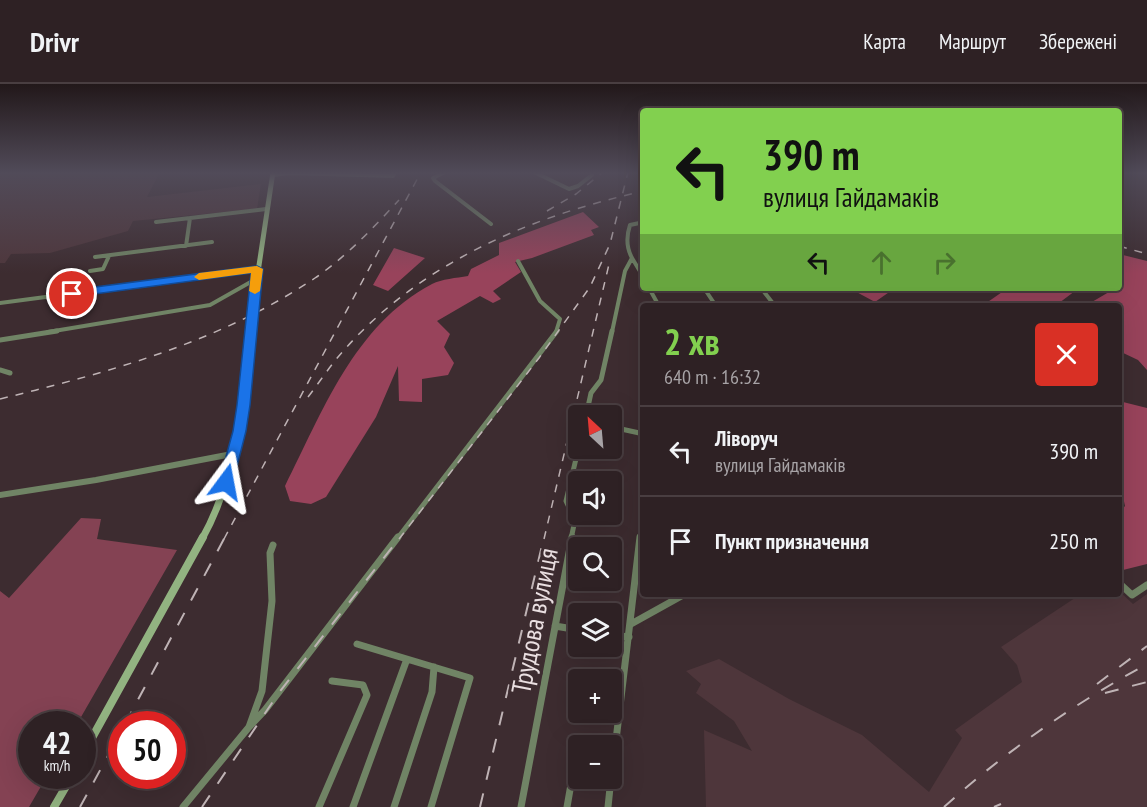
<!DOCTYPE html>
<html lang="uk">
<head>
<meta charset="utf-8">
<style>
  :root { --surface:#2e2124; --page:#3a2e31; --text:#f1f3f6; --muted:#a7a3a6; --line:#493e41; --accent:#82d04f }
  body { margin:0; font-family:"PT Sans Narrow",sans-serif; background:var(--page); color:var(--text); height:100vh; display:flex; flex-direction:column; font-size:22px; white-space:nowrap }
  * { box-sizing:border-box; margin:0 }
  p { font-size:20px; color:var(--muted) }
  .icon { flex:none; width:33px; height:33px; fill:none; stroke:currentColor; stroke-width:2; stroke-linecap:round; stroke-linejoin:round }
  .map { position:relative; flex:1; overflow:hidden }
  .details { position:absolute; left:640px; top:219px; width:482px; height:294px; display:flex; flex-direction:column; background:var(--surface); border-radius:6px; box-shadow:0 6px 24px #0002,0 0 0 2px var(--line) }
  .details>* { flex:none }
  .hud { position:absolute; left:640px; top:24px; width:482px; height:183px; border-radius:6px; box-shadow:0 6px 24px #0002,0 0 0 2px var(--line); background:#82d04f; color:#111; overflow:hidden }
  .needle { width:39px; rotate:334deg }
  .tools { position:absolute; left:568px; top:321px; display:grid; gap:12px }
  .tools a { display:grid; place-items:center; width:54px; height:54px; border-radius:6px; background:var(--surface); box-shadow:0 6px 24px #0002,0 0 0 2px var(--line); font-size:30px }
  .speed { position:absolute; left:18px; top:627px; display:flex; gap:12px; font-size:30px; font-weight:700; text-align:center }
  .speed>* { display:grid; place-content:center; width:78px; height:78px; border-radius:50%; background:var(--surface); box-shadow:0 6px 24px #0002,0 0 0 2px var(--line); line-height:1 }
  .speed small { font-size:15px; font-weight:400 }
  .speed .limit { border:9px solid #d22; background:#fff; color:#111 }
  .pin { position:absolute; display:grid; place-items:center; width:51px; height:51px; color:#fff; margin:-26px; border:3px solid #fff; border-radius:50%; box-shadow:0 2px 6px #0007 }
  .me { position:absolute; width:66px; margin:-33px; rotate:13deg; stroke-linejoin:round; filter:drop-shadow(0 0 4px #0008) }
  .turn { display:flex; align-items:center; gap:21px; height:126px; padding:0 24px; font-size:27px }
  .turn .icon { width:78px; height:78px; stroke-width:2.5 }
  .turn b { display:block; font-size:42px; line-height:51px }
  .lanes { display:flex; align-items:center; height:57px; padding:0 24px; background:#0003; justify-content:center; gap:30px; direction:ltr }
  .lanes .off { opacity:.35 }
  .round { display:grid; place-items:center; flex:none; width:63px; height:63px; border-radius:6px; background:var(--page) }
  .head { display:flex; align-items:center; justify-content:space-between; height:102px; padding:0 24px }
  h1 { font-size:36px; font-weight:700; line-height:45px; color:var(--accent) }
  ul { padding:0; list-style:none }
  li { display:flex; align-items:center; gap:18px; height:90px; padding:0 24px; border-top:2px solid var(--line) }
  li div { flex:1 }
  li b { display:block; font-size:22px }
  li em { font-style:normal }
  header { display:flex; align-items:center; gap:36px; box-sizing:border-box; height:84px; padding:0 30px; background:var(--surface); border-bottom:2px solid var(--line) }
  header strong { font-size:28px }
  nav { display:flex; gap:33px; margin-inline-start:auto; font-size:21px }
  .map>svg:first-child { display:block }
  .built { fill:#4e363b }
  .green { fill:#844253 }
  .forest { fill:#98435b }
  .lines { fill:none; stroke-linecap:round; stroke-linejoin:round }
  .minor-far2 { stroke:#708465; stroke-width:4 }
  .minor-far1 { stroke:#708465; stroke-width:5 }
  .minor { stroke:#708465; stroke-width:7 }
  .tertiary { stroke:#708465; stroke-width:6 }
  .secondary-far2 { stroke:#92b381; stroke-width:5 }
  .secondary-far1 { stroke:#92b381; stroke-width:7 }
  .secondary { stroke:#92b381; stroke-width:8 }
  .rail-far1 { stroke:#bfb3b5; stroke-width:1.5; stroke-dasharray:8 8; stroke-linecap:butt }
  .rail { stroke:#bfb3b5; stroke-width:2; stroke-dasharray:14 14; stroke-linecap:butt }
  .route { fill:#1a73e8; stroke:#114b97; stroke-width:1.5 }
  .slow { fill:#f59e0b }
  .labels { text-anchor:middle; stroke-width:6; stroke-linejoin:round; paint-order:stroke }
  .near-street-label { font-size:27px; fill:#eadfe1; stroke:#3d2c30 }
</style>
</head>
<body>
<header>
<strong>Drivr</strong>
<nav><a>Карта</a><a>Маршрут</a><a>Збережені</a></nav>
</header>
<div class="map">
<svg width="1147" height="723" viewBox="0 0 1147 723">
  <rect width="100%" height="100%" fill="#3d2c30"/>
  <path class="built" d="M0,88H160L147,113L261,100L257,125L133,137L128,147L50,169L11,170L5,179H0Z
    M1119,507L1133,520L1147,510V723H706L704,646L752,667L734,637L696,609L701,600L686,587L719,575L789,615L862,651L929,708L962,654L955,646L1022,598L1017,581L1001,563L1081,510H1119Z"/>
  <path class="green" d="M81,434L101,435L97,455L177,466L77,640H32V692H47L29,723H0V507L9,514Z"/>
  <path class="forest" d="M583,128L599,143L591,146L594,151L532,174L515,178L521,188L493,207L501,215L493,219L480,212L437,237L450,250L444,263L454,279L448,291L422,295V318L399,317L398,282L376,333L326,413L311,420L290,417L285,402C322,329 354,241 432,200C442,195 456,194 468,192L471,185L499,171V159Z
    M394,164L425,174L388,207L373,201Z
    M1119,170L1147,177V286L1138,276L1119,267V222H1085L1109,208L1102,204H1119Z
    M849,204H895L875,218Z
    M1002,204H1079L1055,222H982L1005,206Z
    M1119,317L1147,324V480L1119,487V429L1125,422L1119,394Z"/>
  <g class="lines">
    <path class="minor-far2" d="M445,88L433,94L435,97L491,140
      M534,88L569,105L578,102L592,91V88
      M273,91L290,89L393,92L395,88
      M156,138L266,125
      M186,162L190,134
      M95,173L212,158
      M632,174L644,194
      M518,177L540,217L560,235L556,248
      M90,187L103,185L109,172
      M649,204L659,222
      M704,204L716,222
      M761,204L775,222
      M0,219L257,185
      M48,248L210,221L256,195
      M612,248L625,187L632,174C626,163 626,153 630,141L644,138"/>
    <path class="minor-far1" d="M0,256L57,247
      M0,286L10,289
      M586,332L591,309L601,296L612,247
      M612,343L644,350
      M397,455L557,247
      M571,455L575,436L566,417L579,362
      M640,455L644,423"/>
    <path class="minor" d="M1119,499L1132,511L1147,501
      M631,540L685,510
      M555,542L579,546
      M612,551L629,553
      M357,560L470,594L431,723
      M249,643L265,626L398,453
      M612,690L640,453
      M183,723L249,643L262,607L272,517L270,469L273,461
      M319,723L367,611L363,601L332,597
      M353,723L407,575
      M394,723L432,608L434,583
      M521,723L572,453
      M567,723L574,683L579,675
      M608,723L611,694"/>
    <path class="tertiary" d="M0,411L96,396L232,370"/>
    <path class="secondary-far2" d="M249,248L273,88"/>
    <path class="secondary-far1" d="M202,455C238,391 242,318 249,247"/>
    <path class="secondary" d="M82,672L203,453
      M54,723L72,692"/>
    <path class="rail-far1" d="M547,127L576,110L603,88
      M1119,162L1147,170
      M308,313C318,300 328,285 338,273C417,180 528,133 644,107
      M0,315C110,288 220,258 315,194C347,172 373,144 399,116
      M224,455L421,88
      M399,455L539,274L590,203L610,160L628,88
      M544,455L610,176"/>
    <path class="rail" d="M1097,600L1147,562
      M1105,609L1147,598
      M125,640L225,453
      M80,723L122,646
      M202,723L278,610L400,453
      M480,723L544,453
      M944,723C1006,667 1074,620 1147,580
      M994,723L1001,720"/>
  </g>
  <linearGradient id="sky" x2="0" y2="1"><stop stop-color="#22181a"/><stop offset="0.47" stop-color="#514b59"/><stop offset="1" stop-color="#514b59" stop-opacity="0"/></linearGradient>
  <rect width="1147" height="189" fill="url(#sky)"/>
  <path class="route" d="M257,182L263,185L250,321L246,347L233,398L231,402H221L219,398L233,347L237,321L251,189L72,213L67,210L72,206Z"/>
  <path class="slow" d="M257,182L263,185L260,207L255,210L249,207L251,189L199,196L194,193L199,189Z"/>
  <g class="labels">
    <g class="near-street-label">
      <text transform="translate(535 537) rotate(-79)" y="9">Трудова вулиця</text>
    </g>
  </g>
</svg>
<div class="tools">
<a><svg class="needle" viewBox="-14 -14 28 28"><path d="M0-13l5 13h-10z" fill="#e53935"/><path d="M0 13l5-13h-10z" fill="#a7a3a6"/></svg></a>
<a><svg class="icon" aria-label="sound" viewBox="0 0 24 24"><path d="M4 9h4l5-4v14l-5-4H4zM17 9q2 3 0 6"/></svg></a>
<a><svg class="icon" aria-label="search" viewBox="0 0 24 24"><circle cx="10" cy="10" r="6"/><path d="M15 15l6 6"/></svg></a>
<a><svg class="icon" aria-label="layers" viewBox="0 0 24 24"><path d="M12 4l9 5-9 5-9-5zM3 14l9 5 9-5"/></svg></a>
<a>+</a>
<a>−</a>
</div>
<div class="speed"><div>42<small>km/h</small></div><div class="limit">50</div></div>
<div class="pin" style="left:72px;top:210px;background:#d93025"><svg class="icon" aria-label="arrive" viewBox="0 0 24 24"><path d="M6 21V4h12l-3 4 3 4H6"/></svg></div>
<svg class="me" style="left:226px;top:398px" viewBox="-20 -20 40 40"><path d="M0-17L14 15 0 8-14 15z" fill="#1a73e8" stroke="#fff" stroke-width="4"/></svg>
<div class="hud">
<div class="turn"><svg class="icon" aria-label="left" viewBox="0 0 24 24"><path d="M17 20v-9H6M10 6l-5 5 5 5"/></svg><div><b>390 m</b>вулиця Гайдамаків</div></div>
<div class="lanes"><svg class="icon" aria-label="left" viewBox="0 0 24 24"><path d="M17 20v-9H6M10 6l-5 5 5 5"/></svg><svg class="icon off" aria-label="ahead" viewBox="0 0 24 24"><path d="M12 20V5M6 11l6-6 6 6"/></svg><svg class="icon off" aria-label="right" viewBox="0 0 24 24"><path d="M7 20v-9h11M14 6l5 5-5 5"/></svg></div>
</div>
<section class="details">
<div class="head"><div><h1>2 хв</h1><p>640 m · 16:32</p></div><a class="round" style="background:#d93025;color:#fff"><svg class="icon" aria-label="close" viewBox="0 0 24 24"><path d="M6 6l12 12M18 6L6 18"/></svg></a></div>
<ul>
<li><svg class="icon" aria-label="left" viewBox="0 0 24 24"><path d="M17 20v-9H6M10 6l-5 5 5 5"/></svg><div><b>Ліворуч</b><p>вулиця Гайдамаків</p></div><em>390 m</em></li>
<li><svg class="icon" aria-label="arrive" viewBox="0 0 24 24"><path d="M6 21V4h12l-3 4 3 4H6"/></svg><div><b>Пункт призначення</b></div><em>250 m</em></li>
</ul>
</section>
</div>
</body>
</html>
